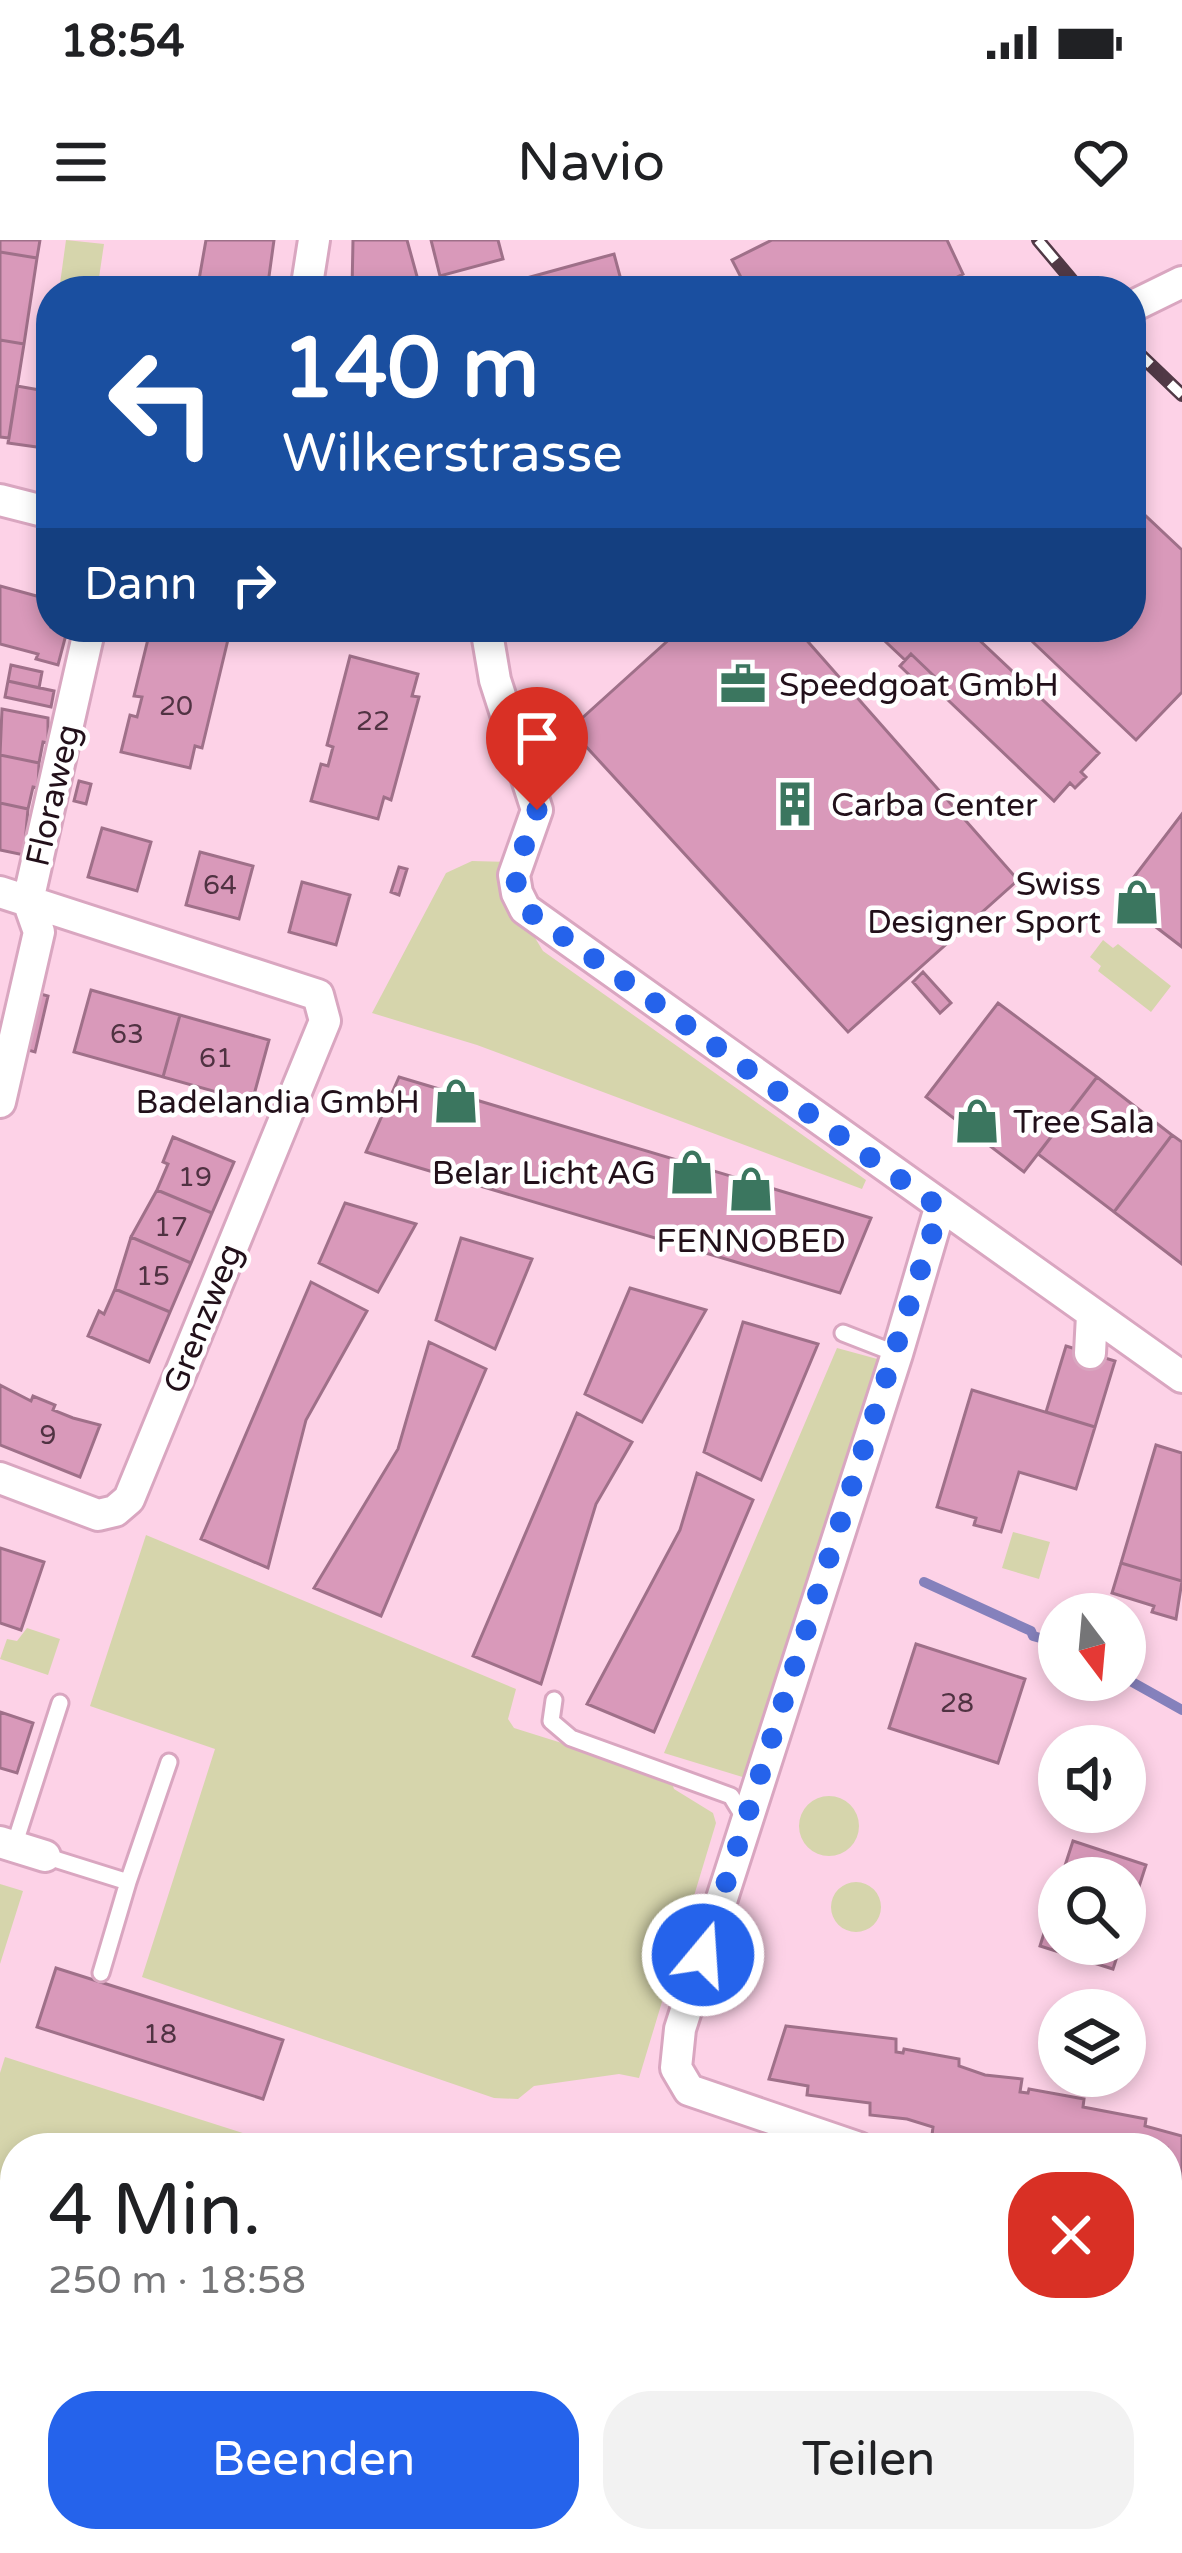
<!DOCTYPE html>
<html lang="de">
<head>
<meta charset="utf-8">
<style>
  :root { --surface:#fff; --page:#f2f2f2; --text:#202124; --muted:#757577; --accent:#2563eb }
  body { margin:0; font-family:"Varela Round",sans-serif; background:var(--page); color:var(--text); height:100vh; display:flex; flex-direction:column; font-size:45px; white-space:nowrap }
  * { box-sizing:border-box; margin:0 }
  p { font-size:39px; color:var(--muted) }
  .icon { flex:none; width:66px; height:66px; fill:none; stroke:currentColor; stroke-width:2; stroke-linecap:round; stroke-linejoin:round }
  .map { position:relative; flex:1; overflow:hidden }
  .drawer { position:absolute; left:0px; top:1893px; width:1182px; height:420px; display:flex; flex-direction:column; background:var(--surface); border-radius:48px 48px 0 0; box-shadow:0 6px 18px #0003 }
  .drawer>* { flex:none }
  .guide { position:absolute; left:36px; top:36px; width:1110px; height:366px; border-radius:48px; box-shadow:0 6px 18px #0003; background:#1a4fa0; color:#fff; overflow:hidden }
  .needle { width:78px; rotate:164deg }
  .tools { position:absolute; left:1038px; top:1353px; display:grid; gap:24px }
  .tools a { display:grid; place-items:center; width:108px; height:108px; border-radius:50%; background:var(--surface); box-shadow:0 6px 18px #0003; font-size:60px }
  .pin { position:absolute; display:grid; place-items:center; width:102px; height:102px; color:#fff; margin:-123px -51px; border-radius:50% 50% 50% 0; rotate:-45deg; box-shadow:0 0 12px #0007 }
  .pin .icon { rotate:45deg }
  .me { position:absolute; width:132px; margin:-66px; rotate:18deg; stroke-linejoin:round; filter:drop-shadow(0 0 9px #0008) }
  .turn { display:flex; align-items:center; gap:42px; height:252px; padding:0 48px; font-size:54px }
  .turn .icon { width:156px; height:156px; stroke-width:2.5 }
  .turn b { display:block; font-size:84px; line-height:102px }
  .then { display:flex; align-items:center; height:114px; padding:0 48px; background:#0003; gap:24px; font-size:45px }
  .round { display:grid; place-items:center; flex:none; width:126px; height:126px; border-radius:48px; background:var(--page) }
  .headline { display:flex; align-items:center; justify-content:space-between; height:204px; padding:0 48px }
  h1 { font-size:72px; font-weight:600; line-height:90px }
  .button { display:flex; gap:24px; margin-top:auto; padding:24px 48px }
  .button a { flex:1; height:138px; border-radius:48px; background:var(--accent); color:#fff; font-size:48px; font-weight:600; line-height:138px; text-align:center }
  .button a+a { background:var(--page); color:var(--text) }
  .status { display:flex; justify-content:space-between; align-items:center; height:84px; padding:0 60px; background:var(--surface); direction:ltr }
  .status svg { height:33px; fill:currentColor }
  header { display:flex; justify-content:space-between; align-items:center; height:156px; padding:0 48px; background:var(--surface); font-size:54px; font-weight:600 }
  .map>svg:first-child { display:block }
  .green { fill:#d6d5ac }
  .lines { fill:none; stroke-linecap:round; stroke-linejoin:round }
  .stream { stroke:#8581bc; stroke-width:10 }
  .building { fill:#d999ba; stroke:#9f7089; stroke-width:3 }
  .lane-casing { stroke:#d9a6c0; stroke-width:21 }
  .street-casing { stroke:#d9a6c0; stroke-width:36 }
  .lane { stroke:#fff; stroke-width:15 }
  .street { stroke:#fff; stroke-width:30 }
  .rail-casing { stroke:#513946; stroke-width:14 }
  .rail { stroke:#fff; stroke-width:9; stroke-dasharray:27; stroke-linecap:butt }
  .route { stroke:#2563eb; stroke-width:21; stroke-dasharray:0 37.8 }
  .labels { text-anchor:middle; stroke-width:9; stroke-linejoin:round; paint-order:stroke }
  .number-label { font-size:27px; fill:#503242 }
  .poi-label { font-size:33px; fill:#22101a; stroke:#fff; text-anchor:start }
  .street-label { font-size:33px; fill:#22101a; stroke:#fff }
</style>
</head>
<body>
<div class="status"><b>18:54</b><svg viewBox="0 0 49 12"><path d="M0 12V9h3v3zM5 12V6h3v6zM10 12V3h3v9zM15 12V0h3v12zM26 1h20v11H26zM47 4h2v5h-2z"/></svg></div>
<header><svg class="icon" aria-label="menu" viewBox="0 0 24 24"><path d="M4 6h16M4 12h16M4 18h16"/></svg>Navio<svg class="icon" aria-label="heart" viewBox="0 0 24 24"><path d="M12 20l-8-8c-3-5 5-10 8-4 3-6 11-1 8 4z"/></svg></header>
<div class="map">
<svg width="1182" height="2313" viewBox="0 0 1182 2313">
  <rect width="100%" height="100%" fill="#fdd2e7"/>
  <path class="green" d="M66,0L104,4L97,51H59Z
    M472,621L510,622L509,655L543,711L866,940L862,949L477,805L372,773L446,633Z
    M1103,700L1113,708L1118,704L1171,746L1151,772L1098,731L1101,726L1090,717Z
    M837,1108L881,1120L749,1539L664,1513Z
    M1013,1292L1050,1302L1039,1339L1002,1328Z
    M146,1295L516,1449L508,1479L514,1488L670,1537L674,1549L713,1573L716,1583L639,1838L619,1834L534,1846L518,1859L494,1858L142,1737L215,1509L90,1466Z
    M27,1388L60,1399L48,1435L0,1419L7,1399L17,1401Z
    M799 1586a30 30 0 1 1 60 0a30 30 0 1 1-60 0Z
    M831 1667a25 25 0 1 1 50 0a25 25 0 1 1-50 0Z
    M0,1644L23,1651L0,1724Z
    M5,1817L290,1908H15V2298H1084L1079,2313H0V1833Z"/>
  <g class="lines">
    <path class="stream" d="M924,1342L1031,1391L1033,1396L1051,1401L1059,1409
      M1125,1438L1182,1470"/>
  </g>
  <path class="building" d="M0,0H40L37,18L0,12Z
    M206,0H274L267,51H197Z
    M353,0H407L421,51H352Z
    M431,0H498L503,19L440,36Z
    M772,0H947L963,34L930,51H748L732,20Z
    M0,12L37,18L24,104L0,100Z
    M614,14L624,51H507L505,44Z
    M0,100L24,104L9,198L0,197Z
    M17,146L51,152V209L8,203Z
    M1131,262L1182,310V452L1136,500L1017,387H1131Z
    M0,346L51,360V387H68L58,425L36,419L38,414L0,404Z
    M151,387H231L202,508L195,506L190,528L121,512L130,475L137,477L142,457L134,456Z
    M683,387H795L1018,640L848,792L570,489Z
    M870,387H952L960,395L973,387L978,391L975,396L1099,513L1081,532L1086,537L1075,548L1070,543L1054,561L929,442L934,436L911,414L905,420Z
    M911,414L934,436L923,448L900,426Z
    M350,416L418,434L412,456L419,457L391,560L384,557L378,579L311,561L321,524L328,526L333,507L327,505Z
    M11,425L42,432L39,448L8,441Z
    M8,441L54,451L51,467L5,457Z
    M2,469L48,478V503L43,502L39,523L0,515Z
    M0,515L39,523L38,548L33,547L28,569L0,563Z
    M79,541L91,544L86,564L74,561Z
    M0,563L28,569L24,615L0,610Z
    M1182,574V707L1118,658Z
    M102,588L151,602L137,651L88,637Z
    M200,612L253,626L239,679L186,665Z
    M399,627L407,629L399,655L391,652Z
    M302,642L350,655L336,705L289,692Z
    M923,732L951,763L940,773L913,742Z
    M91,750L180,775L163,837L74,812Z
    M37,753L48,756L35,812L24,809Z
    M998,763L1097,837L1024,932L926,857Z
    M180,775L269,800L252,862L163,837Z
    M399,837L871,978L840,1053L366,912Z
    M1097,837L1172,895L1114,972L1038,914Z
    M1172,895L1182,902V1024L1114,972Z
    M173,897L234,922L212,973L157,950L168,924L163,922Z
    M157,950L212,973L191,1023L131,997Z
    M345,963L416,984L378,1052L319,1023Z
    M131,997L191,1023L170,1072L115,1049Z
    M461,998L532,1019L495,1109L436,1080Z
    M311,1042L367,1071L306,1180L268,1328L201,1299Z
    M630,1048L706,1070L642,1182L585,1154Z
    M115,1049L170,1072L149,1122L88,1096L99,1071L104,1074Z
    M743,1082L818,1104L761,1240L704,1212Z
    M429,1102L486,1129L381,1376L314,1348L398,1209Z
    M1066,1106L1115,1121L1095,1187L1046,1172Z
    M0,1145L31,1161L33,1156L55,1165L53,1170L73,1178L100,1185L80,1237L0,1205Z
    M972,1150L1095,1187L1076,1249L1019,1232L1001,1292L974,1285L976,1278L937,1267Z
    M577,1173L632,1202L596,1264L541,1444L473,1416Z
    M1156,1205L1182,1213V1341L1121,1323Z
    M697,1233L753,1260L654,1492L587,1464L680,1290Z
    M0,1308L44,1322L21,1390L0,1383Z
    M1121,1323L1182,1341L1176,1379L1152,1372L1154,1366L1112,1353Z
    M916,1404L1025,1439L998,1523L889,1488Z
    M0,1472L33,1483L17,1533L0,1528Z
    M1073,1601L1146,1625L1125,1690V1638H1061Z
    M1059,1645V1704H1121L1113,1729L1040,1706Z
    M56,1728L283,1800L263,1859L37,1787Z
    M786,1786L896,1799V1812L903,1813L904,1809L959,1819V1826L985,1835L1022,1839L1020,1852L1028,1853L1029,1849L1084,1859L1083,1867L1146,1879L1145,1886L1182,1896V1975L1181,1967L1167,1962V1908H995V1902L987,1904L932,1895L933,1887L907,1879L870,1875V1863L807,1855L808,1846L769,1839Z"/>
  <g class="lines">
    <g class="lane-casing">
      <path id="lane" d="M843,1093L897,1114
        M554,1460L551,1481L571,1498L731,1556L745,1579
        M14,1606L60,1463
        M45,1616L128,1642L101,1733
        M128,1642L169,1522"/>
    </g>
    <g class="street-casing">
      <path id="street" d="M306,51L314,0
        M1131,67L1182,42
        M0,260L51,273
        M486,387L495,440L537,570L514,635L517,653L525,669L1182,1137
        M0,652L318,755L325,781L129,1259L115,1271L98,1275L0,1238
        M0,862L39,692L28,661L90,387
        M1090,1113L1092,1075
        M0,1602L45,1616
        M859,1908L689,1850L676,1828L680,1789L897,1114L940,968
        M1167,2009L1182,2014"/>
    </g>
    <use href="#lane" class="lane"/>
    <use href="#street" class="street"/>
    <g class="rail-casing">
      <path id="rail" d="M1038,0L1081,51
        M1131,106L1182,155"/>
    </g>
    <use href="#rail" class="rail"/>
  </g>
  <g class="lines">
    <path class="route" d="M537,570C528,606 503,635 525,669L940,968L703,1715"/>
  </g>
  <defs>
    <g id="office-bare" transform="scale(3.6)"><path d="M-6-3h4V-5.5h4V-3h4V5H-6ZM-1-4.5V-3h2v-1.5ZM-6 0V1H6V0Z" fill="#3b765f" stroke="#fff" stroke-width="2.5" paint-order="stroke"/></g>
    <g id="building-bare" transform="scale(3.6)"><path d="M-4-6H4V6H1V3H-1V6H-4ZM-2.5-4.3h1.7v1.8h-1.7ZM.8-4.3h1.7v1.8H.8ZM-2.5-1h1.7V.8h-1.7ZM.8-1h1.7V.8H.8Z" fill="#3b765f" stroke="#fff" stroke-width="2.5" paint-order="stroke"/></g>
    <g id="shop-bare" transform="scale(3.6)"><path d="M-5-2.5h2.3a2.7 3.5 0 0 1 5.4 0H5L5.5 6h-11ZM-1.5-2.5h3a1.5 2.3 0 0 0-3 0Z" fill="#3b765f" stroke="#fff" stroke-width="2.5" paint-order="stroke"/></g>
  </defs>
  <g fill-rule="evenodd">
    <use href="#office-bare" x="743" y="444"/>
    <use href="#building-bare" x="795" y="564"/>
    <use href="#shop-bare" x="1137" y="662"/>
    <use href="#shop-bare" x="456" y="861"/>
    <use href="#shop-bare" x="977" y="881"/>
    <use href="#shop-bare" x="692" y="932"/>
    <use href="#shop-bare" x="751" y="949"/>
  </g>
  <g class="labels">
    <g class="number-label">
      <text x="176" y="475">20</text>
      <text x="373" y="490">22</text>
      <text x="220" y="654">64</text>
      <text x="127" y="803">63</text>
      <text x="216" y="827">61</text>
      <text x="195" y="946">19</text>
      <text x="171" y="996">17</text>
      <text x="153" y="1045">15</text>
      <text x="48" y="1204">9</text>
      <text x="957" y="1472">28</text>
      <text x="160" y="1803">18</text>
    </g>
    <g class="poi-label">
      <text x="779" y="456">Speedgoat GmbH</text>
      <text x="831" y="576">Carba Center</text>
      <text x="1101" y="655" text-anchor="end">Swiss<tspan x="1101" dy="38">Designer Sport</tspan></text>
      <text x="420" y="873" text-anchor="end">Badelandia GmbH</text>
      <text x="1013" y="893">Tree Sala</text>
      <text x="656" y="944" text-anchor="end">Belar Licht AG</text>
      <text x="751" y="1012" text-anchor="middle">FENNOBED</text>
    </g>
    <g class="street-label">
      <text transform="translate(52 555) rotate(-77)" y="12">Floraweg</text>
      <text transform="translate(202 1078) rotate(-68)" y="12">Grenzweg</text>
    </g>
  </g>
</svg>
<div class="tools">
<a><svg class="needle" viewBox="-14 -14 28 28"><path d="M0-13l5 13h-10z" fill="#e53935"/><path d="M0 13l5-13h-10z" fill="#757577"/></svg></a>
<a><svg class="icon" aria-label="sound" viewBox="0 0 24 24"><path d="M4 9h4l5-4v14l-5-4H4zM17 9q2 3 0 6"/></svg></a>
<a><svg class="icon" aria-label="search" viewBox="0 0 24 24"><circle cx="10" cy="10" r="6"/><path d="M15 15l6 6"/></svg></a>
<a><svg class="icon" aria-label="layers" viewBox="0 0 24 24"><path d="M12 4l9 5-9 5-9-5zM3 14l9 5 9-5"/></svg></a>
</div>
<div class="pin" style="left:537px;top:570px;background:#d93025"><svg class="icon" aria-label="arrive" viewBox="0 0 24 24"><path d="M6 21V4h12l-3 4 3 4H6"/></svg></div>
<svg class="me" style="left:703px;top:1715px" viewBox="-20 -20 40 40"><circle r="17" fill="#2563eb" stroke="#fff" stroke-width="3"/><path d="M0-11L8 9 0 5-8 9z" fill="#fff"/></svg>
<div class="guide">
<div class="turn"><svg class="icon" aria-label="left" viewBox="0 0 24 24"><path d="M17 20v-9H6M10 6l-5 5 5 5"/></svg><div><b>140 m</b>Wilkerstrasse</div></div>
<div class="then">Dann<svg class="icon" aria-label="right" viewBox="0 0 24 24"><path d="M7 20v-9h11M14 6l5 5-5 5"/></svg></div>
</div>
<section class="drawer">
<div class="headline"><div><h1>4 Min.</h1><p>250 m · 18:58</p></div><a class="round" style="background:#d93025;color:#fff"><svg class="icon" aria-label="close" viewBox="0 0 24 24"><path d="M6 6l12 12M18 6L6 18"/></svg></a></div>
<div class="button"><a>Beenden</a><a>Teilen</a></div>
</section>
</div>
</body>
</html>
